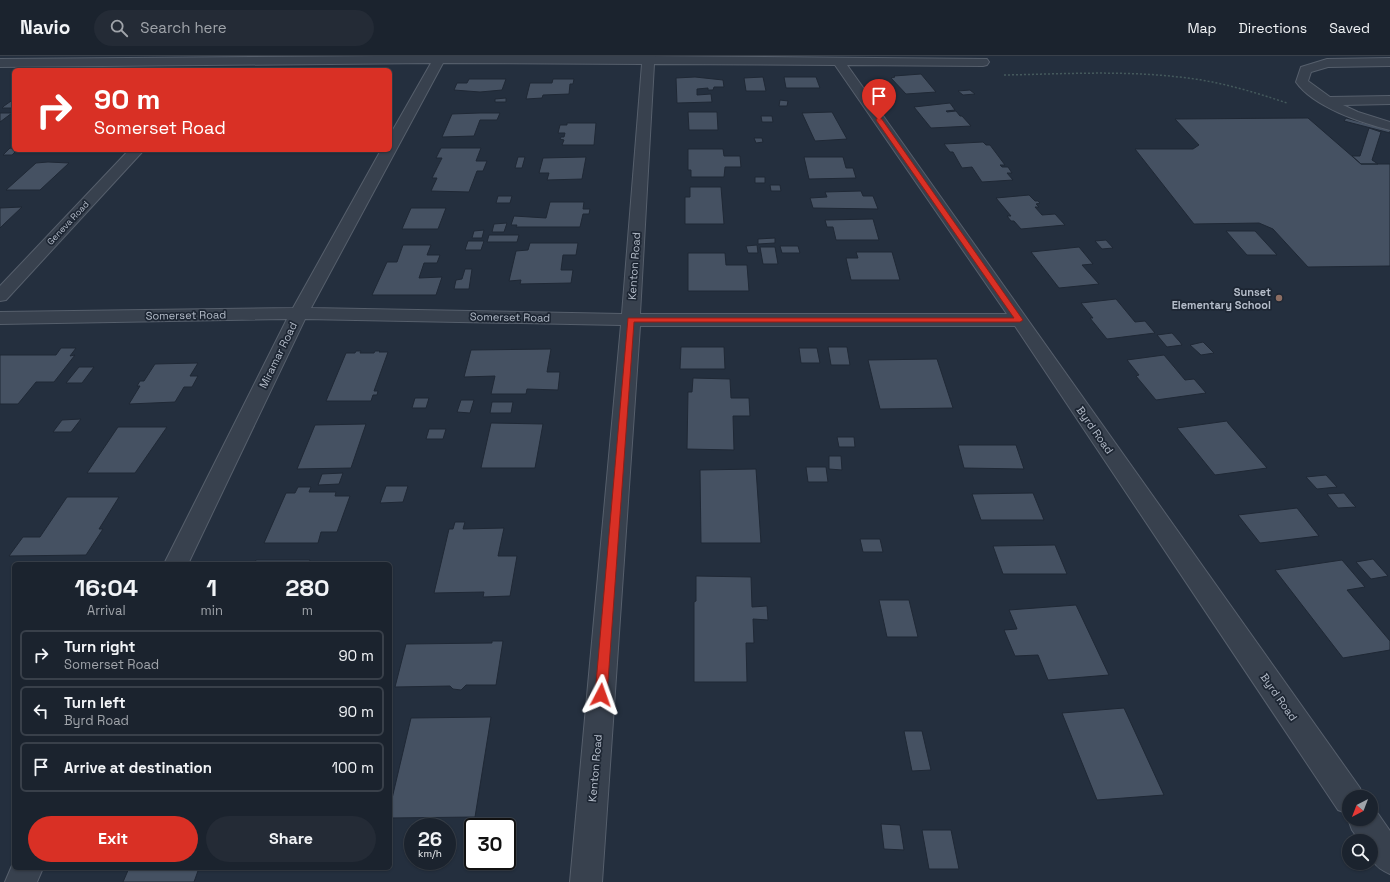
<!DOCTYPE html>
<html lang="en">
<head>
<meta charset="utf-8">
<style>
  :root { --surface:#1b232e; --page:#242b36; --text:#f1f3f6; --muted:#a0a4aa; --line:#39404a; --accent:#d93025 }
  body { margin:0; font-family:"Space Grotesk",sans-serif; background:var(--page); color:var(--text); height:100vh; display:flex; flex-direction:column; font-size:15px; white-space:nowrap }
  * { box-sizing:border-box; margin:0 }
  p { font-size:13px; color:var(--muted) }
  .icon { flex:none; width:22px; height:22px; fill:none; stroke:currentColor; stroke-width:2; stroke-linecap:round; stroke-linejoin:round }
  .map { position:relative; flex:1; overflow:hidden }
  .sheet { position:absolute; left:12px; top:506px; width:380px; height:308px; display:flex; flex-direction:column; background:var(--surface); border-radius:6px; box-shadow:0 1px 3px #0004,0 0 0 1px var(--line) }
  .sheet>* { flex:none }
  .banner { position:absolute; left:12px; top:12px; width:380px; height:84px; border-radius:6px; box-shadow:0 1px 3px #0004,0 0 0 1px var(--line); background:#d93025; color:#fff; overflow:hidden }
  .needle { width:26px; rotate:222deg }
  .buttons { position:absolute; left:1342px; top:734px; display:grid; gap:8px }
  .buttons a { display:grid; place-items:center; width:36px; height:36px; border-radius:50%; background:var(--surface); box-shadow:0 1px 3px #0004,0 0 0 1px var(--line); font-size:20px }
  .speed { position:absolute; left:404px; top:762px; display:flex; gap:8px; font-size:20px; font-weight:700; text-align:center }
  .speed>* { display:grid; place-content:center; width:52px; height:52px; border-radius:50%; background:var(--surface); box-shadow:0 1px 3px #0004,0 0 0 1px var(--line); line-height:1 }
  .speed small { font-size:10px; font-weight:400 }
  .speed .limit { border:2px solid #111; border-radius:6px; background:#fff; color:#111 }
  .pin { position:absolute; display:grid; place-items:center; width:34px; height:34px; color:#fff; margin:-41px -17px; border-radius:50% 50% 50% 0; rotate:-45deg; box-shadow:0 0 4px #0007 }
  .pin .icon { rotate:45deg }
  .me { position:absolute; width:44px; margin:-22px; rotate:4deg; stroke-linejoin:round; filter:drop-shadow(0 0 3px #0008) }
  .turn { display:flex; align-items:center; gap:14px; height:84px; padding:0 16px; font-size:18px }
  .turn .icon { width:52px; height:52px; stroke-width:2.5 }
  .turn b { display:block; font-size:28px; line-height:34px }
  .eta { display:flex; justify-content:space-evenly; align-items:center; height:68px; text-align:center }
  .eta b { font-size:24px; font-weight:800; line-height:28px }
  .button { display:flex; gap:8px; margin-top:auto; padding:8px 16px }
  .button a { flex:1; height:46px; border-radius:24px; background:var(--accent); color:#fff; font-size:16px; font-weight:800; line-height:46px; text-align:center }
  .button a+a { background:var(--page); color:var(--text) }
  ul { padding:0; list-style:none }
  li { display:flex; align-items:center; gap:12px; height:50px; margin:0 8px 6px; padding:0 8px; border:2px solid var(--line); border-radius:6px }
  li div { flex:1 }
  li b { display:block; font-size:15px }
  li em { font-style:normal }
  header { display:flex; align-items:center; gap:24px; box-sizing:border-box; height:56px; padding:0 20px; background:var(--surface); border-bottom:1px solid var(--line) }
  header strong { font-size:19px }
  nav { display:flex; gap:22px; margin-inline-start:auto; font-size:14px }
  .search { width:280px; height:36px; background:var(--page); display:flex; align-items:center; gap:10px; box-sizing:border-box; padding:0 14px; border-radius:22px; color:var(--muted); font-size:15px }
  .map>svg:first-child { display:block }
  .building { fill:#455162; stroke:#1f2835 }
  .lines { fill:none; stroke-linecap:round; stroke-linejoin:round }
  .minor-casing { stroke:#565f6c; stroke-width:2 }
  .path { stroke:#44595c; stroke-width:1.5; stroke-dasharray:2 2; stroke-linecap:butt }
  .minor { fill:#38414e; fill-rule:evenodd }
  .route { fill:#d93025; stroke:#8d1f18 }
  .education-dot { fill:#8d6e63; stroke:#1d2633; stroke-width:1.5 }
  .labels { text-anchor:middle; stroke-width:3.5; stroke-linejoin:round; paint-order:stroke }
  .far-street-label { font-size:9px; fill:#b4bcc9; stroke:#1d2633 }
  .street-label { font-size:11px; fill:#b4bcc9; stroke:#1d2633 }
  .poi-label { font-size:11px; font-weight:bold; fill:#b4bcc9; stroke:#1d2633; text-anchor:end }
</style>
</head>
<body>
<header>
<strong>Navio</strong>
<div class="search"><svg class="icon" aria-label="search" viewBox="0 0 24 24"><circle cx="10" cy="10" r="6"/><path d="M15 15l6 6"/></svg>Search here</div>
<nav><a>Map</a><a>Directions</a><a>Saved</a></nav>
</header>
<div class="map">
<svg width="1390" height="826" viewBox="0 0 1390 826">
  <rect width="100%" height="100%" fill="#242f3e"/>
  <path class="building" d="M921,18L936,36L906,38L891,22L895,21L894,20Z
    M695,21L723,24L724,31H714L713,34H708V32L697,33V39L711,38L712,46L677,47L676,22Z
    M763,21L766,35H746L744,22Z
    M784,21H816L820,32H786Z
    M469,23H506L502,34L480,36L454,34L457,27H467Z
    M553,23H574L573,28H570L569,38L543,39L542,42L526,43L530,27H552Z
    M970,34L975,38L963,39L958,35Z
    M506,42V46H495V43Z
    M14,43V52H2L4,50Z
    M780,44L788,45L787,50H779Z
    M950,47L955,54L946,55L947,56L956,55L960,60H962L971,70L931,72L914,51Z
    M688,56H717L718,74H689Z
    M832,56L847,83L815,85L802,57Z
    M0,57H12L0,66Z
    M480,57H500L497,64H480L474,80L442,81L452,58Z
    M761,60H772L773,66H762Z
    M1308,62L1361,108H1390V210L1308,211L1273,173L1259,167L1194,168L1135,93H1193L1199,89L1175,63Z
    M1346,62L1390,74V77L1344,65Z
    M567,67H596L594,89H562L564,84L560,83L561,81H564L565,77H558L560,69H567Z
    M1369,72L1381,76L1372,104L1378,108H1361L1352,100H1360Z
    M754,82H762L763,86L756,87Z
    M983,86L986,89H990L1005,109H1000L1002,111H1008L1012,117H1007L1013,124L982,126L972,111L962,112L953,96H950L944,88Z
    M10,92L17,94L12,99H3Z
    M441,92H481L476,105H487L483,115H477L469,136L431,135L437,122H432L442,102H436Z
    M688,93H723L724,100H740L741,111H725L724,121H691V114H688Z
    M518,101H525L522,112H515Z
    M586,101L582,123L547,124L549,117H539L543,102Z
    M804,101H843L846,112H853L856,122L809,123Z
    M48,106L69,107L40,134H6L36,107Z
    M755,121H765V127H755Z
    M770,129H780L781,135H771Z
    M690,131H721L724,168H685V141H690Z
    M861,135L863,140H873L878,153L813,152L810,142L827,141L825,136Z
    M1029,139L1035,145H1038L1040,147L1036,148L1039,151H1035L1042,159L1055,158L1065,169L1021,173L1014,165H1011L1007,160H1011L996,142Z
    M498,140H512L510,147H496Z
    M550,146H584L583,153H590L589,158H583L580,171H516L517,169H511L514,160L546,162Z
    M22,151L3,169L0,172V152Z
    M411,152H446L438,173H402Z
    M873,163L879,184H836L833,171H827L825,164Z
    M507,167L504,176H492L494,168Z
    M484,174L482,182H472L474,175Z
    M1226,175H1255L1277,199H1247Z
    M489,179H519L517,186H487Z
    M775,182V187L758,188V183Z
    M1106,184L1113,192L1102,193L1095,185Z
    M468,185H484L481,194H465Z
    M530,187H578L576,199H563L561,214H573L571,227L520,228L521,224L509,225L516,195L528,194Z
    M403,189H431L427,199H440L437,207H424L419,222L442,221L436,239H372L387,206H397Z
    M757,189L758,197H748L746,190Z
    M780,190H798L800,197H782Z
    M760,191H775L778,208H763Z
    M1079,191L1093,208L1082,209L1099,228L1059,232L1031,196Z
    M856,196H892L900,224H851L846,202H858Z
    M688,197H725L726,209H747L749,235H688Z
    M465,213H472L469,233H454L456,224L462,223Z
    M1116,243L1135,266L1145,265L1155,277L1107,283L1090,262H1093L1081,247Z
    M1172,277L1180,286L1182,289L1167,291L1157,279Z
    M1203,286L1214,297L1201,299L1190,289Z
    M681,291H724L725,313H680Z
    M828,291H847L850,309H831Z
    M61,292H76L70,300L75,299L54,326H36L18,348H0V299H56Z
    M799,292H817L820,307H801Z
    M551,293L547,316H560L558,334L527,333L526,338H491L495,320L464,321L471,294Z
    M356,295H361L360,297H374L375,295H380L379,296H388L374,335H378L377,339H373L371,345H326L346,297H355Z
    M1164,299L1185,324L1194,323L1206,337L1156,344L1136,320L1139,319L1127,304Z
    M937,303L953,352L880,353L868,304Z
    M198,307L190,320H198L192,331H184L175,346L129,348L140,330H137L140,325H144L155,308Z
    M79,311H94L82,327H66Z
    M693,322L730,323L731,342H749L750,360H733L734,394L687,393L688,336H692Z
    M415,342H429L426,352H412Z
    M461,344H474L470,357L457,356Z
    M492,346H513L511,357H490Z
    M81,363L71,376H53L62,364Z
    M1227,365L1228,367L1267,412L1215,419L1177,372Z
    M491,367L543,368L535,412H481Z
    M366,368L351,412L297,413L315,369Z
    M118,371H167L135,417H87Z
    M429,373H446L443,383H426Z
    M837,381H854L855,391H839Z
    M958,389H1016L1024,413L964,412Z
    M829,400H841L842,414L829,413Z
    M806,411H826L828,426H808Z
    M756,413L761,487H701L700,414Z
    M343,417L339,428L318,429L322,418Z
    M1326,419L1337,431L1317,433L1306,421Z
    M386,430H408L403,446L380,447Z
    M298,431H311L309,436H336L335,440H350L337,476H321L318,487H264L286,437H295Z
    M1033,437L1044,464H981L972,438Z
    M1344,437L1353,448L1356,451L1338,452L1327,438Z
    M67,441H119L99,473H103L86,499L9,500L23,481H40Z
    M1297,452L1319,480L1260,487L1238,459Z
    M455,466H465L463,473L504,472L498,500H517L510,540L483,541L484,536L434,537L449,473H453Z
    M860,483H880L883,496H863Z
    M1055,489L1067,518H1003L993,490Z
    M1373,503L1388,520L1371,523L1356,506Z
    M256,504H310L309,508H254Z
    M1342,504L1365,531L1347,534L1390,585V594L1343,602L1275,514Z
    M696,520L751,521L752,551L767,550L768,564L753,563L754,587H746L747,626H694V546L696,545Z
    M879,544H909L918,581H887Z
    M1076,549L1109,619L1048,624L1038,599L1015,600L1004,574L1017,573L1009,554Z
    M492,585H503L496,629H466L461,634L453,633L450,630L395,631L406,588L492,587Z
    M1124,652L1164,739L1097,744L1062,657Z
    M491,661L475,761L390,762V751L411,662Z
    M904,675H922L931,714L912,715Z
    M881,768L900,769L904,794L884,793Z
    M922,774H951L959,813H929Z
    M129,812H199L194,826H123Z"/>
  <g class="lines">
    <g class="minor-casing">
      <path id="minor" d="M377,0H655L987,3L989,6L987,9L983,10L847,9L1360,732L1363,741H1349V758L1338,754L1015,270H640L602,826H570L621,269L305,263L188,508H164L287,263L0,268V256L293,252L381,94H390V79L431,7L0,11V3ZM443,7L642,8L622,258L311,252ZM654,8L835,9L1007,258H640Z
        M1390,2V10L1328,11L1311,16L1308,25L1330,41L1390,40V48L1343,49L1358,56L1390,66V74C1362,67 1313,51 1296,26L1301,11L1327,3Z
        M129,94H144L6,244L0,245V230Z
        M1371,751L1374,752L1390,775V818C1372,810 1371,804 1371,785H1360L1352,774L1348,763L1349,760V763H1371Z
        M14,805V812H43L37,826H5Z"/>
    </g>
    <path class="path" d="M1004,19C1065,18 1126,14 1187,22C1221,26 1254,36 1287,47"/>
    <use href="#minor" class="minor"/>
  </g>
  <path class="route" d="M877,62H881L1023,264L1020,266H634L607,639L605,642L601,644L597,642L595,639L628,262H1014L876,64Z"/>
  <circle class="education-dot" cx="1279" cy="242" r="4"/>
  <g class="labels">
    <g class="far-street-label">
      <text transform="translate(68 167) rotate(-47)" y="3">Geneva Road</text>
    </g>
    <g class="street-label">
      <text transform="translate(634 210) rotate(-86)" y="4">Kenton Road</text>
      <text transform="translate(186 259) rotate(-1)" y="4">Somerset Road</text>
      <text transform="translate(510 261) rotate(1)" y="4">Somerset Road</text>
      <text transform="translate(278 299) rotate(-64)" y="4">Miramar Road</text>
      <text transform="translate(1095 374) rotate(55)" y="4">Byrd Road</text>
      <text transform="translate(1279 641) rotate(55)" y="4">Byrd Road</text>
      <text transform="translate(595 712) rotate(-85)" y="4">Kenton Road</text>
    </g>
    <g class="poi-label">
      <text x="1271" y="240">Sunset<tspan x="1271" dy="13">Elementary School</tspan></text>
    </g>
  </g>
</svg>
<div class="buttons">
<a><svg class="needle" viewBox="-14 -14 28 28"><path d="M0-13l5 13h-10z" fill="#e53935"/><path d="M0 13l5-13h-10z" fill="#a0a4aa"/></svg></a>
<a><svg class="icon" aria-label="search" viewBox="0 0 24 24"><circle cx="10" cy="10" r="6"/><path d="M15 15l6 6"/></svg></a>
</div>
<div class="speed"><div>26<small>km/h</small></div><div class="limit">30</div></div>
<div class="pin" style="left:879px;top:64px;background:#d93025"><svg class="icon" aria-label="arrive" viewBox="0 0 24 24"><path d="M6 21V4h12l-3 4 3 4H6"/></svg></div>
<svg class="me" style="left:601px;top:639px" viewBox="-20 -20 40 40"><path d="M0-17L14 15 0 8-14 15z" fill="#d93025" stroke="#fff" stroke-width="4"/></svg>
<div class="banner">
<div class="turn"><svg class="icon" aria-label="right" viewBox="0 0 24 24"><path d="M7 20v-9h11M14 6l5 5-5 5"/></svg><div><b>90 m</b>Somerset Road</div></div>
</div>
<section class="sheet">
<div class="eta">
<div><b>16:04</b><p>Arrival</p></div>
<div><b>1</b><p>min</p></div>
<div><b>280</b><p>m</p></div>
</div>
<ul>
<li><svg class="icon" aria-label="right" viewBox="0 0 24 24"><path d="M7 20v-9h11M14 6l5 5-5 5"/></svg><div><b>Turn right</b><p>Somerset Road</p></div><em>90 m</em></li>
<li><svg class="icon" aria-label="left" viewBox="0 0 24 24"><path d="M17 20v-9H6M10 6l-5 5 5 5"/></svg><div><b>Turn left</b><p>Byrd Road</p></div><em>90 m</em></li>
<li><svg class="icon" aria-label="arrive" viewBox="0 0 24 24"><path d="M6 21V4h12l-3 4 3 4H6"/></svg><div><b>Arrive at destination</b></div><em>100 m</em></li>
</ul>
<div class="button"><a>Exit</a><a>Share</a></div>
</section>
</div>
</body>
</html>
